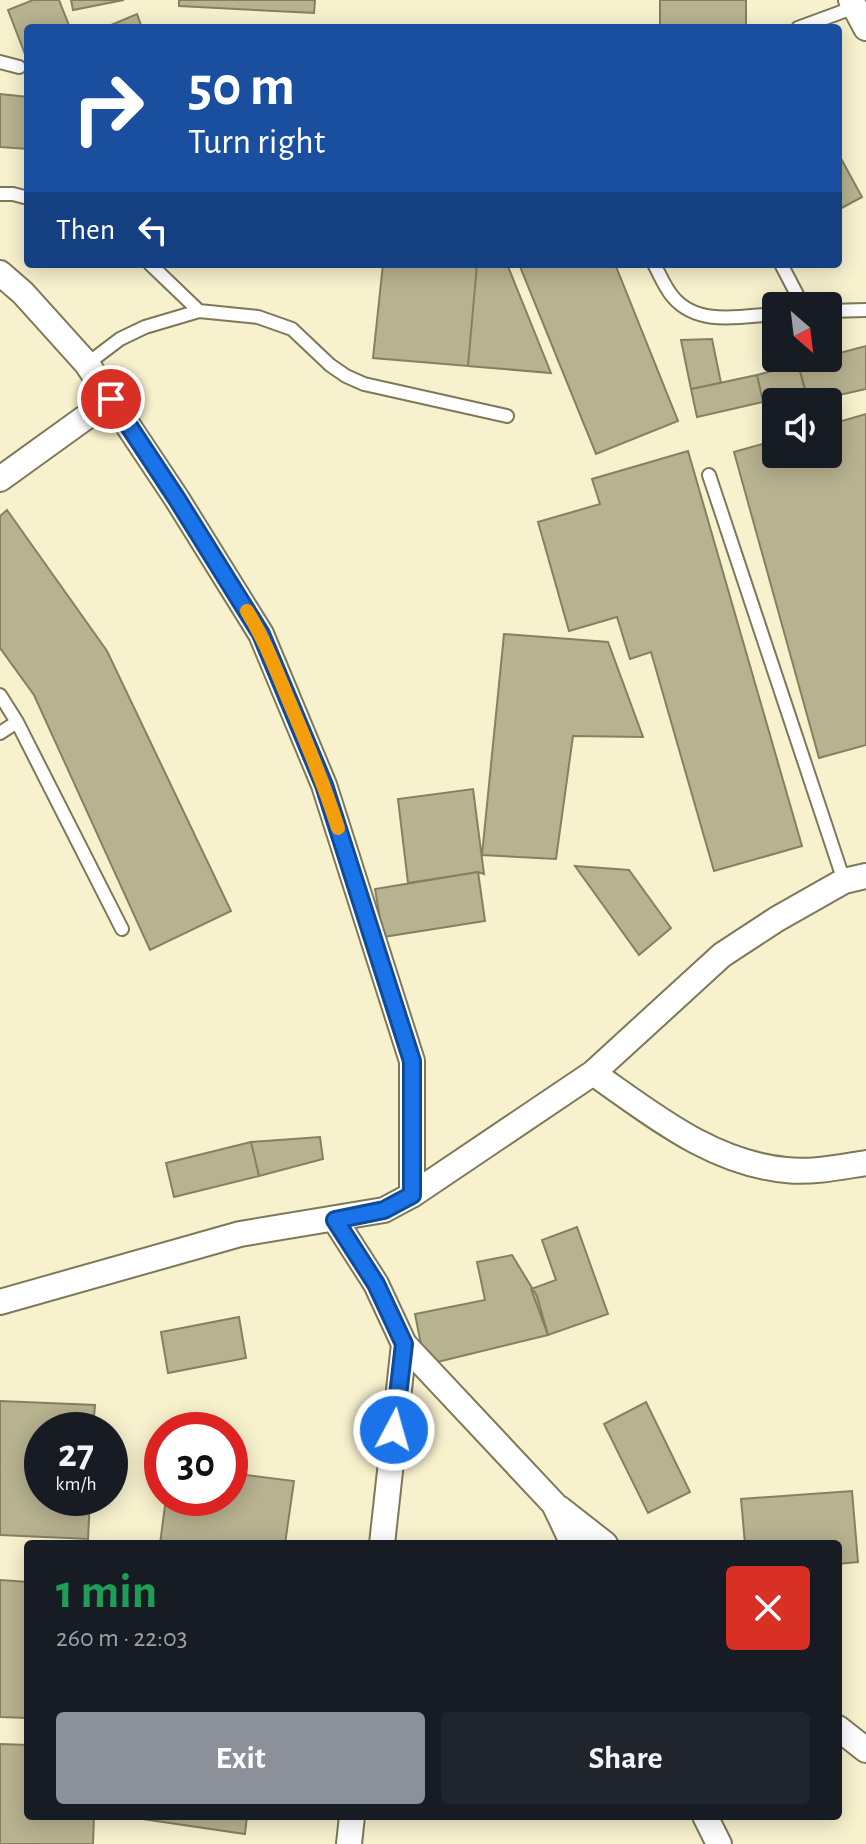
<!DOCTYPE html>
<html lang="en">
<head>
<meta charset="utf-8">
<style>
  :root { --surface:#171b24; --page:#20242c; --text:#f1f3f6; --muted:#9ea1a6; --accent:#8c9099 }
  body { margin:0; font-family:"Alegreya Sans",sans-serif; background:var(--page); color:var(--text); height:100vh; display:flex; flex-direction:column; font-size:30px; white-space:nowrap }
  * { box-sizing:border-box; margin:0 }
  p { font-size:26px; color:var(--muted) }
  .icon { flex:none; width:44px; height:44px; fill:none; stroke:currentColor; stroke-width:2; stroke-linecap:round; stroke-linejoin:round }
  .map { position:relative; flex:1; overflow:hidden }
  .sheet { position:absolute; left:24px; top:1540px; width:818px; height:280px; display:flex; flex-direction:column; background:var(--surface); border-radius:8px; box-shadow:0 4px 20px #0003 }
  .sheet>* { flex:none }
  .guide { position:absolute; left:24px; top:24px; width:818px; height:244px; border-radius:8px; box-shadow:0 4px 20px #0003; background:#1a4fa0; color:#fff; overflow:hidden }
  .needle { width:52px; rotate:152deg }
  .buttons { position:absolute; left:762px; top:292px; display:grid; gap:16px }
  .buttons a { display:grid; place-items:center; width:80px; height:80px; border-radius:8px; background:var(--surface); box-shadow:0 4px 20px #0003; font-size:40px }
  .speed { position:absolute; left:24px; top:1412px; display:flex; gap:16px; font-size:40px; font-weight:700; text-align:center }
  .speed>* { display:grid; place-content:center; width:104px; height:104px; border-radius:50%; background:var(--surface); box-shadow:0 4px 20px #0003; line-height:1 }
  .speed small { font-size:20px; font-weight:400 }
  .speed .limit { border:12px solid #d22; background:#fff; color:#111 }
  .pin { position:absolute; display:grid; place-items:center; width:68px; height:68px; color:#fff; margin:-34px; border:4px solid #fff; border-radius:50%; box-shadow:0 2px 8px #0007 }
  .me { position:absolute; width:88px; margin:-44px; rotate:6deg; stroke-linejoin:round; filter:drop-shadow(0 0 6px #0008) }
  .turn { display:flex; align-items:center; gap:28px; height:168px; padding:0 32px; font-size:36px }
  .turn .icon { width:104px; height:104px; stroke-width:2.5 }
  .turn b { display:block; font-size:56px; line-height:68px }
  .then { display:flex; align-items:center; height:76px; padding:0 32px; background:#0003; gap:16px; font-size:30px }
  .round { display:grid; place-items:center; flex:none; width:84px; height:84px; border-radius:8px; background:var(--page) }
  .head { display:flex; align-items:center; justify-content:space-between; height:136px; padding:0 32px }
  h1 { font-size:48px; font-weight:700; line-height:60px; color:#1e9e55 }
  .action { display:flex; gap:16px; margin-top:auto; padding:16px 32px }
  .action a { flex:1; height:92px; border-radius:8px; background:var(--accent); color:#fff; font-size:32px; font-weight:700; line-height:92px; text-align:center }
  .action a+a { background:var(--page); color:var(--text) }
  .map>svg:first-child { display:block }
  .building { fill:#b7b28f; stroke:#85815f; stroke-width:2 }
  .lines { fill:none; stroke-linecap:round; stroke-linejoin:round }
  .lane-casing { stroke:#7d7857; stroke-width:16 }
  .street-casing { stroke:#7d7857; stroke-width:28 }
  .lane { stroke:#fff; stroke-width:12 }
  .street { stroke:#fff; stroke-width:24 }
  .route-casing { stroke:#114b97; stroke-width:20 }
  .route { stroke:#1a73e8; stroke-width:14 }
  .slow { stroke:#f59e0b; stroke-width:14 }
</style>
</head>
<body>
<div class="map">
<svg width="866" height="1844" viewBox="0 0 866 1844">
  <rect width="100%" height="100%" fill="#f7f1cd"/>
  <path class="building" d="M33,0H59L70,28H28V62L8,10Z
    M71,0H124L73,10Z
    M179,0H315L314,13L179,6Z
    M660,0H746V25L660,26Z
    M137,14L142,28H104Z
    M0,94L28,97V149L0,147Z
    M838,153L862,197L838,210Z
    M383,264H477L468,366L373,358Z
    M477,264H507L551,373L468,366Z
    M519,264H615L678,421L596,454Z
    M712,339L721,383L691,389L681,340Z
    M866,346V389L808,402L798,364L820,358H828V356Z
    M798,364L806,392L763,402L757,375Z
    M757,375L763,402L697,417L691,389Z
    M866,414V745L819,758L734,452L776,440V454H828V425Z
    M688,451L802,846L714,871L651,652L630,659L617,617L569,631L538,522L600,504L592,479Z
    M7,510L107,651L231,911L150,950L34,695L0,648V516Z
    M504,634L608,642L643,737L573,736L556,859L482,855Z
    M473,789L484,874L478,872L408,883L398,799Z
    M575,866L629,870L671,928L639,955Z
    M478,872L485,921L383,937L375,889Z
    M320,1137L323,1159L259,1176L251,1142Z
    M251,1142L259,1176L174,1197L166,1163Z
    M577,1227L608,1314L548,1335L531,1289L556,1280L542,1240Z
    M512,1255L537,1296L548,1335L425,1365L415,1314L485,1300L477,1262Z
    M239,1317L246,1358L168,1373L161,1332Z
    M0,1401L95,1405L93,1430H42V1498H90L88,1539L0,1535Z
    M646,1402L690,1492L648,1513L604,1424Z
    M230,1473L294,1481L285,1544H160L166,1498H230Z
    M852,1491L858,1562L838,1564V1544H745L741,1499Z
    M0,1580L28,1582V1718L0,1717Z
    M0,1744L28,1745V1816H94L93,1844H0Z
    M122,1816H247L245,1834Z"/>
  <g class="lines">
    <g class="lane-casing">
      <path id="lane" d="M798,28L855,7
        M0,62L19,67
        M0,194H13L28,198
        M150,264L199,311
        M654,264C660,275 665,288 673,297C698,327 742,316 776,314
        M781,264L803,306
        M828,311L866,310
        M87,364L120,339L145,327L199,311L258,317L292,329L330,365L346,376L364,384L507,416
        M709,475L844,881
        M0,695L17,722L122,929
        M0,733L17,722"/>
    </g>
    <g class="street-casing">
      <path id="street" d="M851,0L866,28
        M0,273L23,293L87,364L177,499L261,634L324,785L412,1061V1195
        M0,479L111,399
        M593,1073C652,1114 711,1163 786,1170C812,1173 840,1167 866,1163
        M335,1220L376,1284L404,1344L382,1544
        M0,1302L240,1234L384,1210L412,1195L593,1073L722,955L777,919L844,881L866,876
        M404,1344L554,1504L573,1544
        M559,1508L605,1544
        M838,1728L866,1750
        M705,1816L719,1844
        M349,1844L352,1816"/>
    </g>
    <use href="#lane" class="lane"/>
    <use href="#street" class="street"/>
  </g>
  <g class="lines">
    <g class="route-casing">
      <path id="route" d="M111,399L177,499L261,634L324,785L412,1061V1195L384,1210L335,1220L376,1284L404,1344L394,1430"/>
    </g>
    <use href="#route" class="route"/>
    <path class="slow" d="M247,611C265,640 276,670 289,701C307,743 324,784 338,828"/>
  </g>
</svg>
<div class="buttons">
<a><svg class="needle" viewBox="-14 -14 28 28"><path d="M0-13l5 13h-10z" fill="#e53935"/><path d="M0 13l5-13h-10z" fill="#9ea1a6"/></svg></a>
<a><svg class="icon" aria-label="sound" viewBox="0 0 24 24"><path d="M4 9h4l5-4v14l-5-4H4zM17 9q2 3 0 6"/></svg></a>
</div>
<div class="speed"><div>27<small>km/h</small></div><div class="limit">30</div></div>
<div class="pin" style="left:111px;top:399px;background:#d93025"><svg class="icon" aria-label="arrive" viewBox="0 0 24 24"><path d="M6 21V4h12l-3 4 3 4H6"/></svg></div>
<svg class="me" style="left:394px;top:1430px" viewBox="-20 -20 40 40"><circle r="17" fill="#1a73e8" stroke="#fff" stroke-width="3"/><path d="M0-11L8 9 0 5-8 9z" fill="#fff"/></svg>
<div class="guide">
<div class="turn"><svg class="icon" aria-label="right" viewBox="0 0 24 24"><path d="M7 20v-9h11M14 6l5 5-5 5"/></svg><div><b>50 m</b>Turn right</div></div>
<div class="then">Then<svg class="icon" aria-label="left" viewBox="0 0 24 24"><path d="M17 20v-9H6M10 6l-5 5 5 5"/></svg></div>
</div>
<section class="sheet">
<div class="head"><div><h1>1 min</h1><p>260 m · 22:03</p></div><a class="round" style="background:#d93025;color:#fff"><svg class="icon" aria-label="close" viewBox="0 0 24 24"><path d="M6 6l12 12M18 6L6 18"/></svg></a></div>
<div class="action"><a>Exit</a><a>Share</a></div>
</section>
</div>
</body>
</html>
